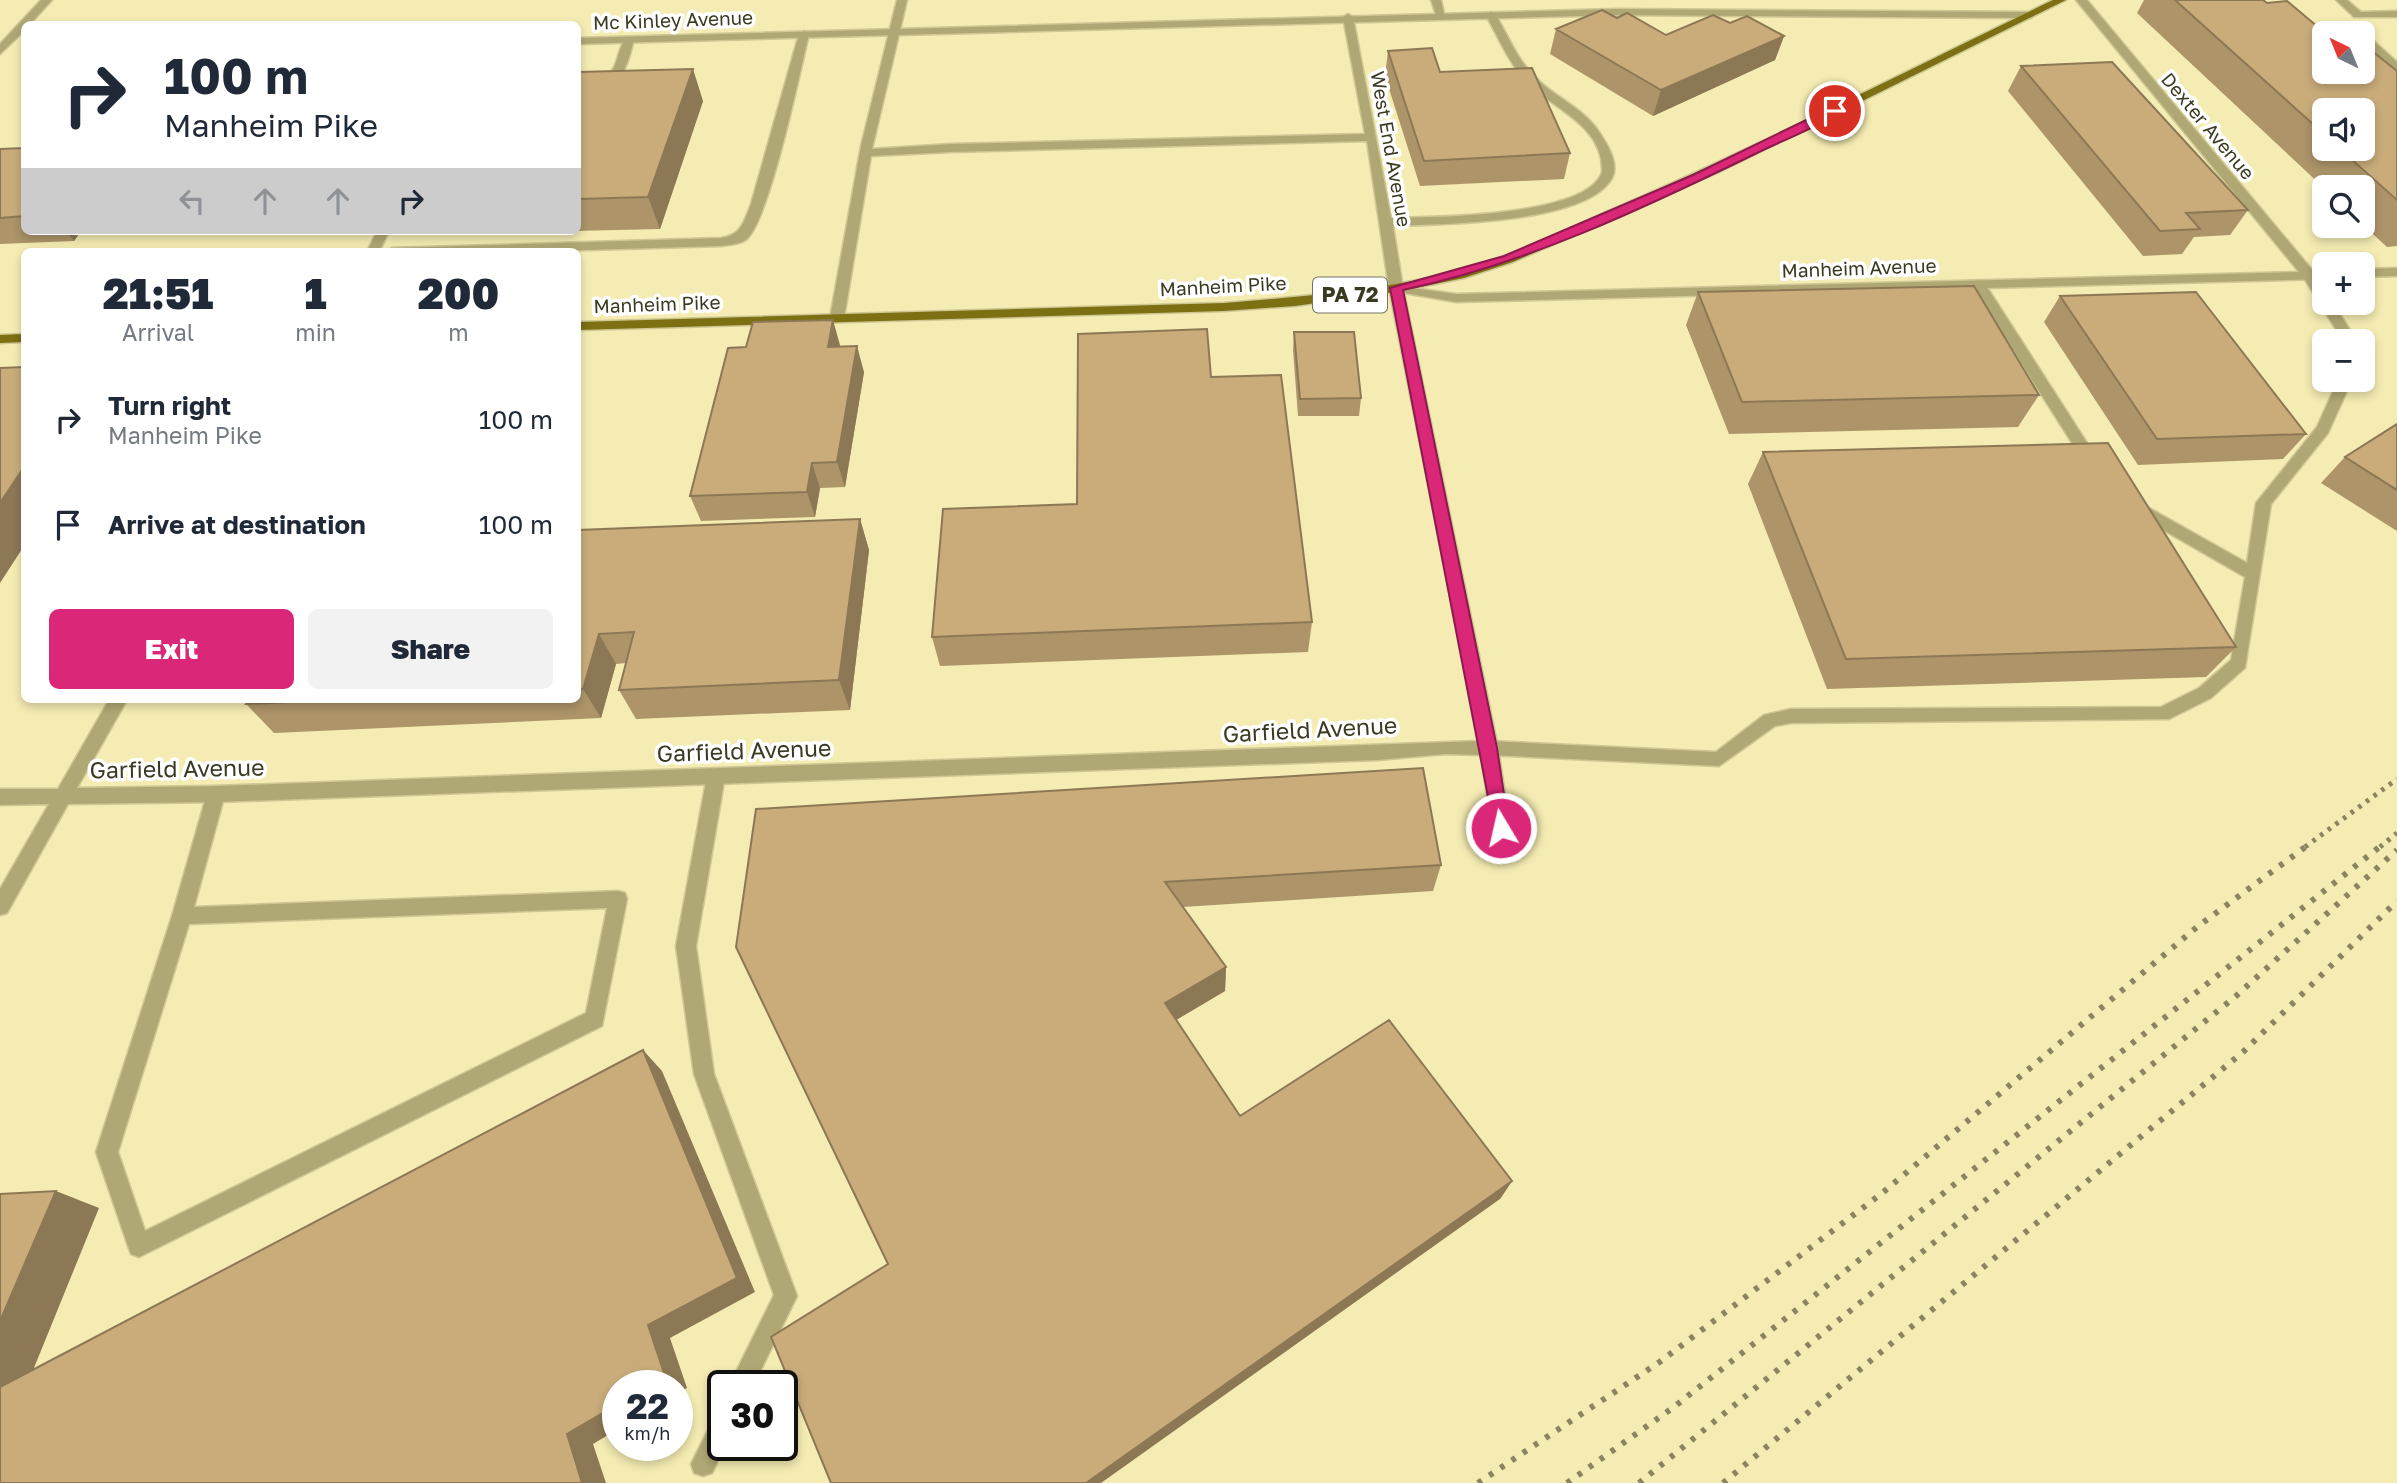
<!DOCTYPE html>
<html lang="en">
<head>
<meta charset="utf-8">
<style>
  :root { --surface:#fff; --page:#f2f2f3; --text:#1f2937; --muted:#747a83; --accent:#db2777 }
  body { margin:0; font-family:"Golos Text",sans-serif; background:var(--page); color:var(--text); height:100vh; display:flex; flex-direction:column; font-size:26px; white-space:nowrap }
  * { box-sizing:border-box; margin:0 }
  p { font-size:23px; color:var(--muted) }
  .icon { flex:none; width:38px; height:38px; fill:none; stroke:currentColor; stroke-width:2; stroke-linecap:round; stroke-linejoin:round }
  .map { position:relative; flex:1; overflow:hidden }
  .sheet { position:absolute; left:21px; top:248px; width:560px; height:455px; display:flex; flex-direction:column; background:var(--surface); border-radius:10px; box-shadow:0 4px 10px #0003 }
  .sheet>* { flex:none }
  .hud { position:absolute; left:21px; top:21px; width:560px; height:214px; border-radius:10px; box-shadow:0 4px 10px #0003; background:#fff; color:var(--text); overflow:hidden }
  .needle { width:46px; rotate:317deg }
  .buttons { position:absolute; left:2312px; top:21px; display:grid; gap:14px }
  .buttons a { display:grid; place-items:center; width:63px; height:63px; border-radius:10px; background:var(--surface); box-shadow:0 4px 10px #0003; font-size:35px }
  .speed { position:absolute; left:602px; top:1370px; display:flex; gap:14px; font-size:35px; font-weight:700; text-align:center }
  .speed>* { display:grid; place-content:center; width:91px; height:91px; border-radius:50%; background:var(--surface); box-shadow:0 4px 10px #0003; line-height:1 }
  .speed small { font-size:18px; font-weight:400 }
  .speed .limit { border:4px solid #111; border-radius:10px; background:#fff; color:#111 }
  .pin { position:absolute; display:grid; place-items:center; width:60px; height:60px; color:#fff; margin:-30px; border:4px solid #fff; border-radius:50%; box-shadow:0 2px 7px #0007 }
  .me { position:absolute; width:77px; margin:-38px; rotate:351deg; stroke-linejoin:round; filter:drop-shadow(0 0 5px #0008) }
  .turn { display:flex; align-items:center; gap:24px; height:147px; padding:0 28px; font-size:32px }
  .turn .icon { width:91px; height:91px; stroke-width:2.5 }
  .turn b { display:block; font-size:49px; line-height:60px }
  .lanes { display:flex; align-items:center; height:66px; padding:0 28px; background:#0003; justify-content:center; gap:35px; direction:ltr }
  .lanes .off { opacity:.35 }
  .eta { display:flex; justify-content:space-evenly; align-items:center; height:119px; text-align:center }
  .eta b { font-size:42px; font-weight:800; line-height:49px }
  .primary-button { display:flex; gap:14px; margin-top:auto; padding:14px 28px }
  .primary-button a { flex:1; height:80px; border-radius:10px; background:var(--accent); color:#fff; font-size:28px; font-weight:800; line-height:80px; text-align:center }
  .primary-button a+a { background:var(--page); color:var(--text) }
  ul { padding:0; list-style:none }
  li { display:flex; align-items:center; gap:21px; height:105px; padding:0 28px }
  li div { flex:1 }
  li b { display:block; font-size:26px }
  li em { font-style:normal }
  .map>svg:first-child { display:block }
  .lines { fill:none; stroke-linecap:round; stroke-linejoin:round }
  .service-casing { stroke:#cfc895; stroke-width:3 }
  .minor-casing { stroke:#cfc895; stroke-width:3 }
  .primary-casing { stroke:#cfc895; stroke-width:3 }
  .service { fill:#b0a874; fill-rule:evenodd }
  .minor { fill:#b0a874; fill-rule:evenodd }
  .primary { fill:#7c7012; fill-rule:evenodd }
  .rail-far1 { stroke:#8a855f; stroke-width:5; stroke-dasharray:3.5 6; stroke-linecap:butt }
  .rail { stroke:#8a855f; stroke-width:6; stroke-dasharray:4.5 9; stroke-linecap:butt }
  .wall { fill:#ad9469; fill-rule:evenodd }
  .shaded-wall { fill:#8d7855 }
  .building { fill:#c9ac7a; stroke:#8d7855; stroke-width:2 }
  .route { fill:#db2777; stroke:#8e194d; stroke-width:2 }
  .labels { text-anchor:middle; stroke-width:7; stroke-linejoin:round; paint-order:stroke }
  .far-street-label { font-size:19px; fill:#3c3922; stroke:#fff }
  .shield { fill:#fff; stroke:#767464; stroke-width:2 }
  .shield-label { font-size:21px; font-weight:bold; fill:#3c3922 }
  .street-label { font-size:23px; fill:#3c3922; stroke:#fff }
</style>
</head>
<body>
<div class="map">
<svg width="2397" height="1483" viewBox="0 0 2397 1483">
  <rect width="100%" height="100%" fill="#f4ecb2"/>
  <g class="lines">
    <g class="service-casing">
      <path id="service" d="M897,0H907L872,149L951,144L1365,134L1343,17L1348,14L1353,17L1391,218C1432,217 1588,217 1602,172C1604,124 1551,109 1525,80C1508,61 1498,37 1486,15L1491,12L1496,15C1508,36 1518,61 1536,78C1555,97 1581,107 1597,129C1606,142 1620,163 1612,178C1587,224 1441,224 1393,226L1403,288L1396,292L1389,288L1367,141L951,152L871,156L844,318L837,322L830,318L861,146Z
        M1431,0H1441L1445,18H1437Z
        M2336,0H2347L2361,12L2397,11V17H2354Z
        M804,31L809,34C800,72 770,217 747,239C741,244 729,245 721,246L520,252H386L392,248L721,238C742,235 744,221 751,204L799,34Z
        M2360,33L2366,34L2397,62V71L2362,42V33Z
        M625,37L634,39C625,77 619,89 578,89V83C620,80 611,69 625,37Z
        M2309,271L2314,272L2324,288V303H2333L2357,341H2343L2302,275Z
        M1978,280L1985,284L2098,460L2100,464L2098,468H2088L1971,284Z
        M2338,380H2352L2328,433L2271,504L2245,668L2211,698L2169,719L1791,723L1775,726L1719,766L1489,755L1483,753L1480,748L1483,743L1489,741L1716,752L1764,715L1791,709L2161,707L2199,688L2231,660L2245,577L2132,512L2129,508L2132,504H2142L2247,563L2256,503L2317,427Z
        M716,769L722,771L725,776L696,946L714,1074L797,1296L753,1386H729L774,1295L694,1074L676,946L707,776L710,771Z
        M216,786L222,789L225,794L194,907L618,891L625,893L627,899L602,1026L139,1257L131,1254L128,1246L96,1152L172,916L207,794L210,789ZM607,908L586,1013L145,1231L118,1152L189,924Z
        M723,1412V1446H725L712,1473L703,1476L694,1473L691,1464L715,1416Z"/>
    </g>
    <g class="minor-casing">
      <path id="minor" d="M41,0H52L30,24H24V31L0,54V44Z
        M2076,0H2087L2313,271H2324V279L1456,302L1404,293L1498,748L1510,828L1507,834L1501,836L1495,834L1492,828L1481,755L1445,754L1378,760L216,802L68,804L7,913L0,915V889L49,804L0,805V789H58L109,700H127L77,788L216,786L1479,741L1389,288L1391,285L1456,294L2299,272Z
        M1616,9L2030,12L2035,15L2030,18L1616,15L578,44V38Z
        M377,231H389L379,252H367Z
        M2397,268V276L2362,277V269Z"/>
    </g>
    <g class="primary-casing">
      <path id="primary" d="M2053,0H2066L1719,172L1513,262L1464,278L1396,292L1295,306L1224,311L578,330V322L1224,303C1301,297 1380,290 1455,272C1514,257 1571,227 1627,203C1771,140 1911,69 2053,0Z
        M24,334V342L0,343V335Z"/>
    </g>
    <use href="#service" class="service"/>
    <use href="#minor" class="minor"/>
    <use href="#primary" class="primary"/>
    <path class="rail-far1" d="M2305,847L2397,779
      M2380,847L2397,833"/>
    <path class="rail" d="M1478,1483L1661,1361L1881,1194L2197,927L2308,845
      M1567,1483L1674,1407L2382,845
      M1639,1483L2236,996L2397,850
      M1723,1483L2243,1052L2397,901"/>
  </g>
  <path class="wall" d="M2144,0H2263L2267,3L2318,27L2397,71V246L2387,247L2362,224V187H2324V188L2137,13ZM2324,110L2362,149H2324Z
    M1617,18L1666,35L1730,23L1784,36L1775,60L1653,116L1550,54L1556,29Z
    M1388,51L1440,72L1570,153L1564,179L1420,186L1385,76Z
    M2021,66L2248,210L2230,235L2194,237L2182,254L2143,256L2008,91Z
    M578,72L703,101L660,229L445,234L443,231H578Z
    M24,148V231H81L74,241L0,244V149Z
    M1698,292L2039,395L2018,427L1729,434L1686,325Z
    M2060,296L2306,434L2283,459L2138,465L2044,322Z
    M833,320L839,347L864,372L845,487L820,488L815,517L701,521L690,496Z
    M1294,332L1361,398L1359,416H1298L1293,350Z
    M1211,377L1312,622L1308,652L940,666L932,637L1077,504Z
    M2397,424V531L2321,483L2345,457Z
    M1763,452L2236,647L2206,677L1827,689L1748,484Z
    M860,519L869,550L850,710L636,719L619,690L626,663L616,664L601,718L274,733L246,704L248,700H578V530Z
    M756,809L1441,865L1433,891L1183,907L1226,967L1225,991L1176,1020L1240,1116L1512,1181L1500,1199L888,1264Z"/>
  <path class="shaded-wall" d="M1784,36L1775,60L1653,116L1661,90Z
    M693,69L703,101L660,229L648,197Z
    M66,231H81L74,241Z
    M833,320L840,345L835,373L828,347Z
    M857,346L864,372L845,487L837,462Z
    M812,463L820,488L815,517L807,492Z
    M24,467V546L0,583V503Z
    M860,519L869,550L850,710L839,680Z
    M599,634L616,664L601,718L583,689Z
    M1226,967L1225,991L1166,1026L1165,1003Z
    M643,1050L662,1071L755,1292L670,1338L687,1388L677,1393V1386H648V1325Z
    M1512,1181L1500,1199L1101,1483H1086Z
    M56,1191L99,1208L14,1417L0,1414V1321Z
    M618,1404V1429L593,1444L606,1483H582L567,1434Z"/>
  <path class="building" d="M2175,0H2263L2267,3L2287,1L2318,27L2340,25L2350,33H2324V72H2362V43L2397,71V200L2340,149H2362V110H2324V134Z
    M1602,10L1617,18L1627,13L1666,35L1713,15L1730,23L1747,16L1784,36L1661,90L1556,29Z
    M1432,48L1440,72L1532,68L1570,153L1424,161L1388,51Z
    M2112,62L2248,210L2186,213L2200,229L2160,231L2021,66Z
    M693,69L648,197L578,199V72Z
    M24,148V216L0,218V149Z
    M1974,286L2039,395L1742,402L1698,292Z
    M2196,292L2306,434L2157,439L2060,296Z
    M833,320L828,347L857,346L837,462L812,463L807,492L690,496L728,348L746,347L753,322Z
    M1207,329L1211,377L1281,375L1312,622L932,637L943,509L1077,504L1078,334Z
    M1294,332H1354L1361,398L1300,399Z
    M24,367V467L0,503V368Z
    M2397,424V490L2345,457Z
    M2108,443L2236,647L1846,659L1763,452Z
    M860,519L839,680L619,690L634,632L599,634L583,689L578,690V530Z
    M248,700H337L246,704Z
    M1423,768L1441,865L1165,882L1226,967L1165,1003L1240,1116L1389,1020L1512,1181L1086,1483H831L771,1337L888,1264L736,947L756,809Z
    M643,1050L737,1278L648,1325L665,1376L648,1386H618V1404L567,1434L582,1483H0V1387Z
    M56,1191L0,1321V1194Z"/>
  <path class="route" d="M1831,108L1841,111C1822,126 1778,142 1755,154C1642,209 1526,264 1403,290L1497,748L1509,828L1507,833H1495L1390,288L1504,256L1693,175Z"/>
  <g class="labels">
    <g class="far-street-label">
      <text transform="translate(673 20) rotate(-2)" y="7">Mc Kinley Avenue</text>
      <text transform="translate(2208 126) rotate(50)" y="7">Dexter Avenue</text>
      <text transform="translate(1391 149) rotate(80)" y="7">West End Avenue</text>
      <text transform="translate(1859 268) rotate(-2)" y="7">Manheim Avenue</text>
      <text transform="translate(1223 286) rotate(-3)" y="7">Manheim Pike</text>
      <text transform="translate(657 304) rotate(-2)" y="7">Manheim Pike</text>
    </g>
    <rect class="shield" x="1313" y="277.5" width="74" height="35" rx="5"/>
    <g class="shield-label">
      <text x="1350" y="302">PA 72</text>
    </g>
    <g class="street-label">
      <text transform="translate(1310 730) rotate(-3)" y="8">Garfield Avenue</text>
      <text transform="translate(744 751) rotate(-2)" y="8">Garfield Avenue</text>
      <text transform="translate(177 769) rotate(-1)" y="8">Garfield Avenue</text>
    </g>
  </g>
</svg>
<div class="buttons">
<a><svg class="needle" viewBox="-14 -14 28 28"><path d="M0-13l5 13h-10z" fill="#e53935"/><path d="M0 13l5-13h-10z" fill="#747a83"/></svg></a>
<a><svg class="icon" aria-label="sound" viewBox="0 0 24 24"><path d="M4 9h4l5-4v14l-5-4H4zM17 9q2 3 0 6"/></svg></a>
<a><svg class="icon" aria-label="search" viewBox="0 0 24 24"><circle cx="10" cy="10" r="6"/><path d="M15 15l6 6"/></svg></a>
<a>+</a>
<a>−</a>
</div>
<div class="speed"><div>22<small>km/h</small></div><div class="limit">30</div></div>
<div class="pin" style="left:1835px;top:111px;background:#d93025"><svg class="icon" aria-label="arrive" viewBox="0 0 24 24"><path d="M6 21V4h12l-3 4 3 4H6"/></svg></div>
<svg class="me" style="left:1501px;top:828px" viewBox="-20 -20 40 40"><circle r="17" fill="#db2777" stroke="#fff" stroke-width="3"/><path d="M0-11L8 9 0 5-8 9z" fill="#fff"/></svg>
<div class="hud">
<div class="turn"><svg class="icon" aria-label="right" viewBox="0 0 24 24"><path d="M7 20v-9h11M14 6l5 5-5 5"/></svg><div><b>100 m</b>Manheim Pike</div></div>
<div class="lanes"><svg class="icon off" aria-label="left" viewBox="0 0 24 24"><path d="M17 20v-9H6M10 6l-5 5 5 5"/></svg><svg class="icon off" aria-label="ahead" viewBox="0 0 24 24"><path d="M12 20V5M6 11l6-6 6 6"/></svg><svg class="icon off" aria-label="ahead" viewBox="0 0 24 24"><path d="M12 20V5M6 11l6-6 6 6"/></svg><svg class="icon" aria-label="right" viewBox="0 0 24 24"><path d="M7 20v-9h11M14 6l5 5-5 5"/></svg></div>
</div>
<section class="sheet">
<div class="eta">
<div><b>21:51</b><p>Arrival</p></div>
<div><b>1</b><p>min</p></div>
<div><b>200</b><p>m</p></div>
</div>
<ul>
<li><svg class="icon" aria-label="right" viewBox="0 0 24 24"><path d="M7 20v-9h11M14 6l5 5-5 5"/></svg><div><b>Turn right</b><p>Manheim Pike</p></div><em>100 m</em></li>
<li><svg class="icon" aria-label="arrive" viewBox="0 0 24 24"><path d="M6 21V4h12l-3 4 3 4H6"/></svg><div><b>Arrive at destination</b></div><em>100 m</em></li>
</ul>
<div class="primary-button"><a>Exit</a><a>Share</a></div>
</section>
</div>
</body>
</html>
